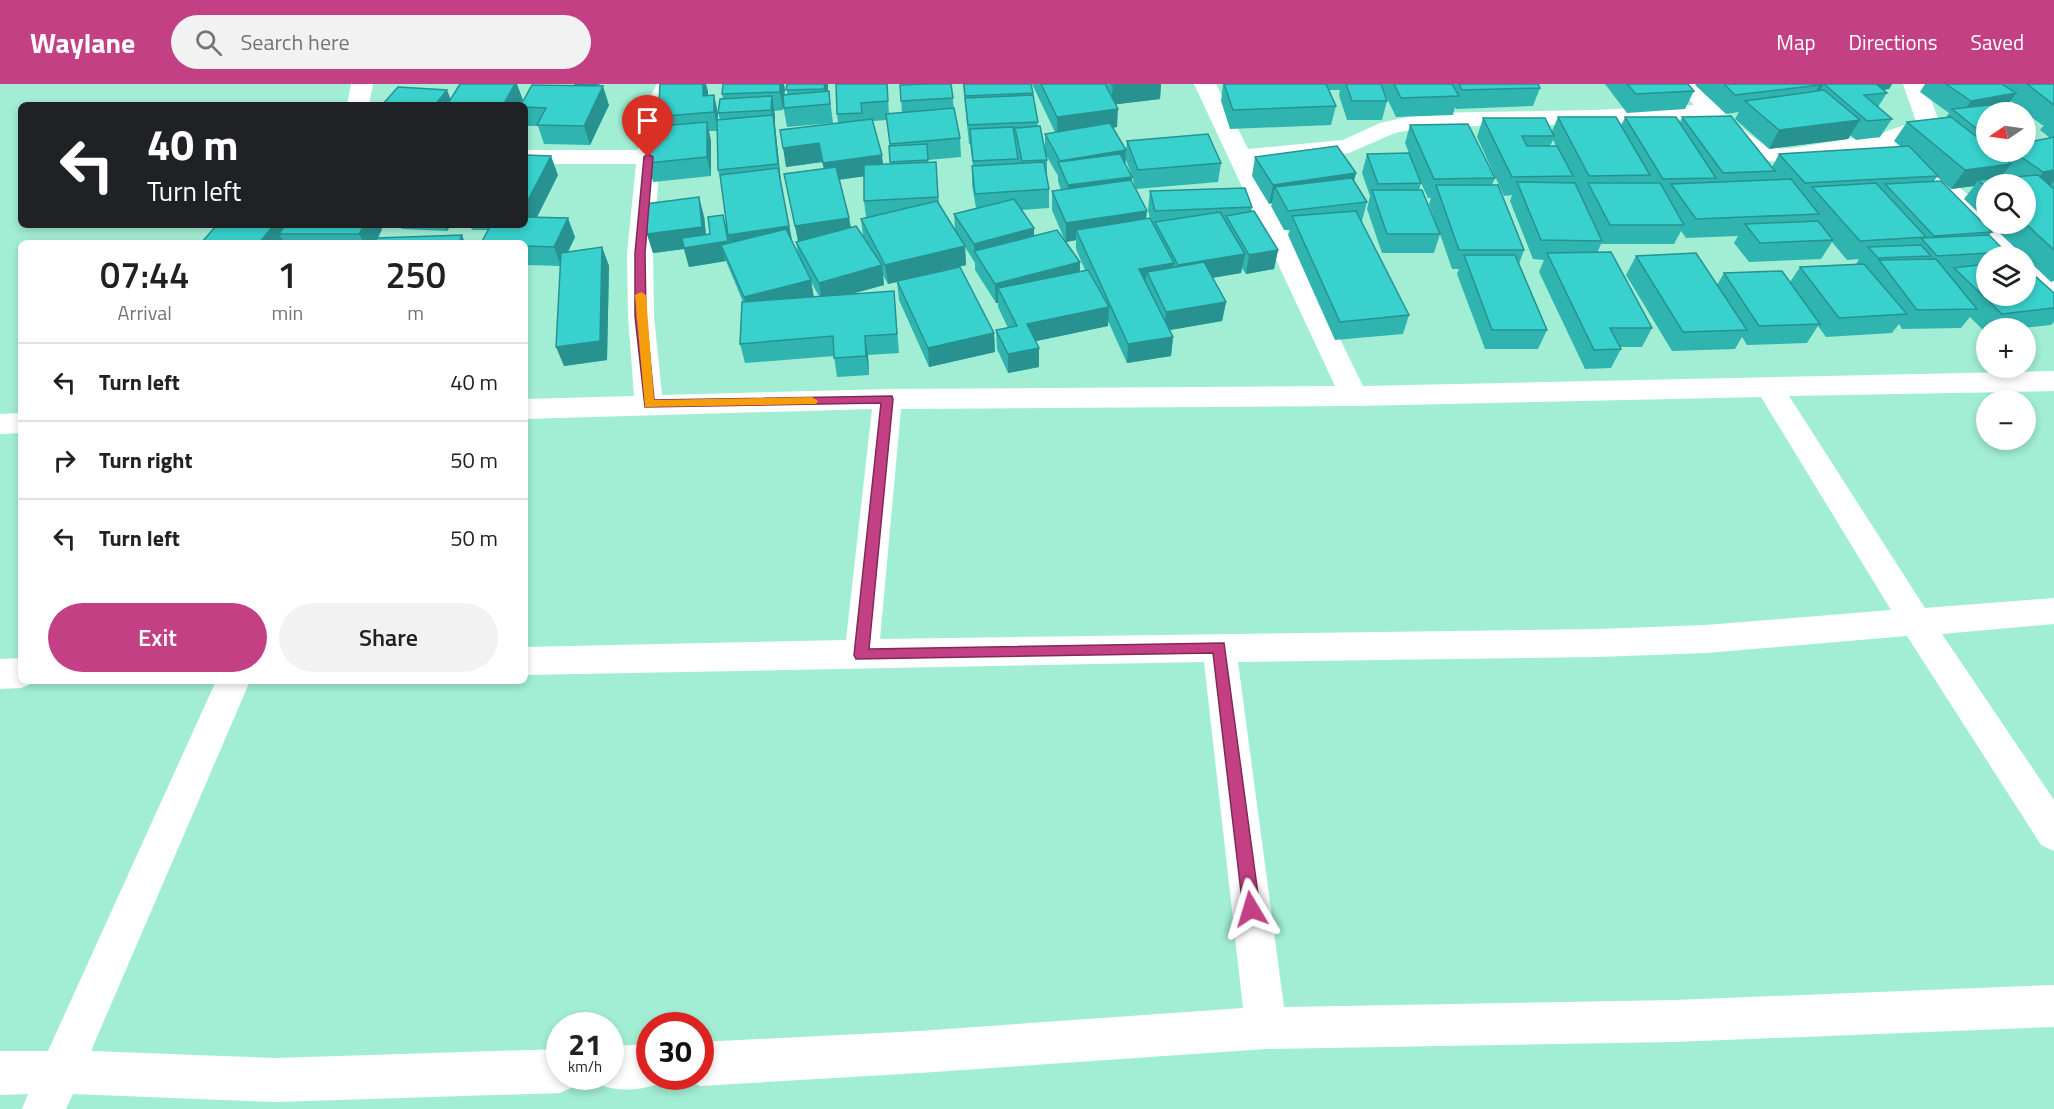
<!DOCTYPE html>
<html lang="en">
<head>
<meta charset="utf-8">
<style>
  :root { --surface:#fff; --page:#f2f2f2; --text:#202124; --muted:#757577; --line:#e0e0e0; --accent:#c44085 }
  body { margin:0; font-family:"Titillium Web",sans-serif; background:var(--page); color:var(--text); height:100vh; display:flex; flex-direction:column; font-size:22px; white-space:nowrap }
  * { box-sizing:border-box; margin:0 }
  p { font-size:20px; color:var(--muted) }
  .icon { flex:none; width:33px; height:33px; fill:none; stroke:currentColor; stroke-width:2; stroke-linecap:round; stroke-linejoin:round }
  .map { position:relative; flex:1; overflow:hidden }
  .side { position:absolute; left:18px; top:156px; width:510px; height:444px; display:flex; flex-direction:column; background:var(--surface); border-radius:9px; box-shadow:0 3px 9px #0003 }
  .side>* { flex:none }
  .guide { position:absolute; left:18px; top:18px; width:510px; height:126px; border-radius:9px; box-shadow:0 3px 9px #0003; background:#202124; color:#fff; overflow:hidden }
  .needle { width:39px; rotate:257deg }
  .buttons { position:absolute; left:1976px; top:18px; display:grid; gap:12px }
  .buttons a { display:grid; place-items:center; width:60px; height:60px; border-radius:50%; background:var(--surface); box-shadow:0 3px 9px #0003; font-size:30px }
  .speed { position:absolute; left:546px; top:928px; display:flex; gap:12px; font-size:30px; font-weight:700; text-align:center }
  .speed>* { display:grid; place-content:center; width:78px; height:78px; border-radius:50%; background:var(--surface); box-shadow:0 3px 9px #0003; line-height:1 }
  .speed small { font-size:15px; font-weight:400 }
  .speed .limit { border:9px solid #d22; background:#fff; color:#111 }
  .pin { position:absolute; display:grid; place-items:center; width:51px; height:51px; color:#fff; margin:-62px -26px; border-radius:50% 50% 50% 0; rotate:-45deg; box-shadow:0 0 6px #0007 }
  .pin .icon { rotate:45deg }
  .me { position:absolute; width:66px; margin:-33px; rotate:353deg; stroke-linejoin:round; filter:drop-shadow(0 0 4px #0008) }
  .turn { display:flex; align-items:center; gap:21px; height:126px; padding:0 30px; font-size:27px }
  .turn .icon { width:78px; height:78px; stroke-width:2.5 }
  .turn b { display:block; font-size:42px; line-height:51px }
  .eta { display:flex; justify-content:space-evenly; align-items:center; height:102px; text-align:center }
  .eta b { font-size:36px; font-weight:600; line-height:42px }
  .action { display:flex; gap:12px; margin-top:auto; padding:12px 30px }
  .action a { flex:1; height:69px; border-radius:36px; background:var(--accent); color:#fff; font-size:24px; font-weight:600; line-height:69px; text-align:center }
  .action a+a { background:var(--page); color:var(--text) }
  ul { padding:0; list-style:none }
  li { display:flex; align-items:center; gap:18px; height:78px; padding:0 30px; border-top:2px solid var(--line) }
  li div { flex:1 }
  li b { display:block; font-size:22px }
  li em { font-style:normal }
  header { display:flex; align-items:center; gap:36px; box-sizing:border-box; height:84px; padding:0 30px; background:var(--accent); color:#fff }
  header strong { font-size:28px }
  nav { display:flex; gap:33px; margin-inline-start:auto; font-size:21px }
  .search { width:420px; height:54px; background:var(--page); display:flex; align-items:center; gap:15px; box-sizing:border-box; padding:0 21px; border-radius:33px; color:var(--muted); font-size:22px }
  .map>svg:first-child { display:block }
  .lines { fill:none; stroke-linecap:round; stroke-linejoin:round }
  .minor { fill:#fff; fill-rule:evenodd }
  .wall { fill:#30b4b0; fill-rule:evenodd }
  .shaded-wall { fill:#279290 }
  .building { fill:#38d1cd; stroke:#279290; stroke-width:1.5 }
  .route { fill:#c44085; stroke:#7f2a56; stroke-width:1.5 }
  .slow { fill:#f59e0b }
</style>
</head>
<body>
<header>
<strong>Waylane</strong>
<div class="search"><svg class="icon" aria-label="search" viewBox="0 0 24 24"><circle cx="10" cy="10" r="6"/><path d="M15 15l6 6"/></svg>Search here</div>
<nav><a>Map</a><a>Directions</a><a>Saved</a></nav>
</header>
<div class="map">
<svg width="2054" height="1025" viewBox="0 0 2054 1025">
  <rect width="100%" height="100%" fill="#a2eed5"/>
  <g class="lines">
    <path class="minor" d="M351,0H373L369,21H347Z
      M657,0H683L674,8L668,20L660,73L653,169L654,232L662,311L888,305L1335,302L1194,0H1216L1248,65L1343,56L1380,39L1425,29L1594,26L1694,21L1675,0H1698C1716,19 1751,60 1777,64C1791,66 1809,61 1823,59C1841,56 1860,52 1879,54L1882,49L1916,37L1903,0H1925L1939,37L1932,47L1898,59L1921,69L1986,127V140H1999L2054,191V214L2045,212L2025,192V172H2005L1905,79C1873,62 1841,69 1806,75C1796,77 1785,80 1775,78C1747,73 1725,53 1706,34L1594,40L1425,43L1395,49L1349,69L1254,79L1363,302L2054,287V307L1789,312L1925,524L2054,514V540L1942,550L2054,716V767L2041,761L1907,552L1706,569L1598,573L1238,578L1284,923L1674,916L2054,901V943L1674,958L1266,965L919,989L700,1002L685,995L684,993H700V958L919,947L1243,924L1204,578L525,591V563L846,556L872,325L525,335V315L634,312L628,232L627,169L636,80H525V66H638L646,20ZM1761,313L1891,526L1706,541L1598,545L880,555L901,325L1354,322Z
      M21,329V349L0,350V330Z
      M21,574V597H34L33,599L21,604L0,605V575Z
      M216,597H250L91,967L276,974L560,965V993H579L575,1002L560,1009L276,1018L73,1010L66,1025H22L28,1010L0,1011V967H48Z
      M650,960V993H667L665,997C643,1007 617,1009 595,999L592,993H610V962Z"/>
  </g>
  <path class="wall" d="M574,0H601L592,2L609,21L590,61L544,60L538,42H527L525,37V21L574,2Z
    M787,0H828V7H829L833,39L787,43L783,21V26L774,27L775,41L781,98L792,158L798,170L796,158L798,157L784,90L824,85L822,78L786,83L838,39L837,30L887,0L889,30L902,29L900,1H905V0H951L954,25L960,54L961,73L928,76V78H936L939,119L955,146L954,130L976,124L972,101V82H973L970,60H969L963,0H1031L1038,42L1045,65V50L1055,48L1032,0H1161L1160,15L1116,20L1117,43L1113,44L1126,66L1127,57L1221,79L1218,98L1136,105L1132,93L1131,97L1146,135H1150L1148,126L1150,107L1252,123L1251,128L1278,166L1274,185L1246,190L1242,184L1241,189L1212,194L1226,218L1222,237L1170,246L1173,253L1171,272L1127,279L1108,237V242L1036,257L1039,283L1008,289L997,265L996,246L1008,244L998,223V219H996L975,186V179L965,163L966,181L949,185L994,249L995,268L929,283L899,216L897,198L888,200L883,191L884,201L851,210L894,207L899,269L868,271L869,291L837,293L834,272L745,279L740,260L743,218L726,177L689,183L684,165L653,169L647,150L704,132L706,150H728L730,159L722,101L718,86L717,47H709L711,57V92L653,98L648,79L656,43L653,33L659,17L708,7V12L714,11L718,30V36H720L718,29L723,15L722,10L785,5L784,11L787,10ZM887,36L890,62H889L891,80H883L873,37ZM1046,71L1058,92V97L1061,106L1052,107V126L1065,157L1034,152L1021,126L1049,124V105L1047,94V76ZM1126,76L1132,92L1125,80ZM864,92V117L866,133L861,135L863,152L851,143L849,134L839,96ZM1076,156V165L1085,186L1080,187V178L1066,158ZM811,198L819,212L814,213Z
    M1223,0H1538L1540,4L1533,22L1456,25L1455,23L1453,31L1396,33L1382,4L1387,17L1382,36H1347L1339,11L1340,6H1329L1336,22L1331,41L1230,45L1221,17Z
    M1605,0H1688L1694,7L1685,25L1627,29Z
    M1696,0H1892L1889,5L1883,6L1887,9L1878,23L1892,35L1880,53L1856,56L1850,51L1848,55L1769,65L1735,35L1739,28L1726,30L1695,1Z
    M1925,0H2054V197L2051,198L1990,140H2025L1986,100V136L1964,115L1974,102L1951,105L1937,93L1934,97L1992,148L1989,151L2006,168L2003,172H1986V212L2054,209V238L2051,241L2023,244H1986V249L1970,233L1961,244L1902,245L1899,240L1892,249L1826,253L1818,242L1807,259L1747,261L1742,253L1735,265L1672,267L1626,191L1636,172L1717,201L1724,189L1790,198L1800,183L1856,180L1859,175L1847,176L1832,158L1821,175L1749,178L1734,159L1738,152L1686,154L1681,147L1674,160H1601L1597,169L1652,244L1642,263H1620L1621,265L1611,284L1585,285L1539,188L1544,176L1533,175L1510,117L1512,111L1504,112L1477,53L1483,34L1552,47L1558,33L1621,42L1625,33L1680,39L1682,33L1772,83L1779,70L1901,63L1894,57L1907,38L1946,33L1949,29L1920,8ZM2011,17L2042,41H2044L2040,46L2050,54L2030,58L2025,68H1986V28L2009,19ZM1553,56L1556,62H1550ZM2004,89L2010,94H2000Z
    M1410,41L1495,94L1492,101L1524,166L1519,180L1547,246L1538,265H1485L1457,190L1459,185H1452L1440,150L1434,169H1382L1367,125L1370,112L1362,89L1367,70L1409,69L1405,59ZM1421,99L1428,114H1431L1429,120L1437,142L1419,106Z
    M1255,73L1356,89L1354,97L1367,118L1362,137H1361L1409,231L1403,250L1335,256L1288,151L1290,146H1284L1271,122L1272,119L1269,120L1252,92Z
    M558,91L537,133L575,153L568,168L602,163L609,182L607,276L564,282L560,182L525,181V159L488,146H472L470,141H525Z
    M217,141L382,145L378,154L465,159H201Z
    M400,141H451L447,147L402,145Z"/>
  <path class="shaded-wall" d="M515,0H517L523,16L520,21H503Z
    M574,0H601L576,6Z
    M703,0H706L708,7V31L703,12Z
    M780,0H784L785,5L783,26L780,8Z
    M825,0H828V2L827,20L824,5Z
    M1128,0H1161L1160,15L1111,21L1113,2Z
    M1820,0H1824L1815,15L1811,16Z
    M1824,0H1892L1889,5L1838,12Z
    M603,2L609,21L590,61L584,42Z
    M447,6L453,21H435Z
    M2016,9L2003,28L1960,32L1971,17Z
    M714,11L718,30V46L714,28Z
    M772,12L775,31V41L781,98L778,80L774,42L771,26Z
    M1118,25L1117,43L1057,52V33Z
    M1860,36L1848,55L1769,65L1779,46Z
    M707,38L711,57V92L707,73Z
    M2034,52L2025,64V54Z
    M819,59L822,78L786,83L783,64Z
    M1126,66L1125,84L1060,83V77Z
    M882,71L884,90L826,97L823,79Z
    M551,72L558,91L530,147L525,136V122Z
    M2011,80L1997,99L1978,96L1974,102L1951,105L1965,86Z
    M778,84L793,161L733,170L728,151Z
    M2054,86V97L2049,103L2028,107L2043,88Z
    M1356,89L1351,108L1275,103L1272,119L1269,120L1273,101Z
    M1132,93L1130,112L1067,120L1068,101Z
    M699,113L704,132L707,161L723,131L728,150L732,176L721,161L726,177L689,183L684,165L653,169L647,150Z
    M1147,127L1145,146H1076V156L1066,158V139Z
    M568,134L575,153L561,182L554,163Z
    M849,134L852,153L799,161L795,142Z
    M274,141H288L279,150L284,159H259Z
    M364,141H380L382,145L375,159H364L359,150Z
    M445,141H451L447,147Z
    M1034,144V163L974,167L975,179L974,160Z
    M462,151L465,159H459Z
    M965,162L966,181L888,200L885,181Z
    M602,163L609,182L607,276L564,282L556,263Z
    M1278,166L1274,185L1246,190L1249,171Z
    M1245,170L1241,189L1176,200L1178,181Z
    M1080,178L1079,198L998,204V219H996L995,200Z
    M1174,179L1172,198L1147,188L1145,202L1139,185Z
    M882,181L884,201L822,218L819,199Z
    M811,196L814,215L749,232L744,213Z
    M1226,218L1222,237L1164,247L1166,228Z
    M1109,223L1108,242L1027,259V240Z
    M994,249L995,268L929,283L928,264Z
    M865,252L868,271L869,291L866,272Z
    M1173,253L1171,272L1127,279L1128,260Z
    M1039,264V283L1008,289V270Z"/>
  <path class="building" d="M460,0H515L503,21H447Z
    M660,0H703V12L714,11V28L653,33V17H659Z
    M723,0H780V8L722,10Z
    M787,0H825L824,5L786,6Z
    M836,0H887L888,17L861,19L862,29L837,30Z
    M925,0H951L953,14L901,17L900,1Z
    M964,0H1031L1033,9L965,12Z
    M1041,0H1105L1118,25L1057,33Z
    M1111,0H1128L1113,2Z
    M1224,0H1326L1336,22L1233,26Z
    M1346,0H1381L1387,17H1352Z
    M1394,0H1452L1459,12L1401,14Z
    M1459,0H1538L1540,4L1462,6Z
    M1627,0H1688L1694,7L1636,10Z
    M1724,0H1818L1820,1L1735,11Z
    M1824,0H1876L1887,9L1864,11L1892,35L1867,37Z
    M1946,0H2002L2016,9L1971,17Z
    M2027,0H2054V21Z
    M532,1L603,2L584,42L537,41L546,24L525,23V21H521Z
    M398,3L447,6L435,21H382Z
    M1824,6L1860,36L1779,46L1745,17Z
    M829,7L830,20L784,24L783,11Z
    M1033,11L1038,38L968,41L965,14Z
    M772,12L771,26L718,29L720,15Z
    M2008,19L2021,28H1986V52L1952,25Z
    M954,24L960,54L890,60L886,30Z
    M773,31L778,80L718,86L717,36Z
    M1731,32L1775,87L1723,89L1682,33Z
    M1558,33H1616L1650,91L1589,92Z
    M1625,33H1676L1716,94L1663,95Z
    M1951,33L1986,60V68H1996L2011,80L1965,86L1907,38Z
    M1483,34H1545L1554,52H1522L1527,62H1557L1573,92L1512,93Z
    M872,35L882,71L823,79L819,59L783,64L780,46Z
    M707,38V73L648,79L650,43Z
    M1110,39L1126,66L1060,77L1045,50Z
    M1468,40L1495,94L1434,95L1410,41Z
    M1040,42L1047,76L1022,77L1015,44Z
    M1013,43L1018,75L973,77L970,45Z
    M2025,46L2034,52L2025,54Z
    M1208,50L1221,79L1138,86L1127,57Z
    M2054,53V86L2043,88L2014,68H2025V59Z
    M927,60L928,76L890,78L889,62Z
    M1337,62L1356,89L1273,101L1255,73Z
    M1909,62L1938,92L1805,99L1779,70Z
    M1409,69L1421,99L1378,100L1367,70Z
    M1120,70L1132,93L1068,101L1058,78Z
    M525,71L551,72L525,122Z
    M936,78L938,113L864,117V81Z
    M1044,78L1049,105L975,110L972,82Z
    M836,83L849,134L795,142L784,90Z
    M778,84L789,142L728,151L720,91Z
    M2038,91L2054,105V166L2025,139V100H1986V103L1978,96Z
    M1352,94L1367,118L1288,127L1275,103Z
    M1791,95L1819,130L1696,135L1671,100Z
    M1131,96L1147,127L1066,139L1052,107Z
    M1941,97L1992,148L1934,152L1885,100Z
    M1517,98L1575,99L1602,157L1541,156Z
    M1588,99H1660L1684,141H1610Z
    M1876,99L1926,153L1860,157L1812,103Z
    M1436,101H1498L1524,166H1459Z
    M1245,104L1252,123L1155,127L1150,107Z
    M1372,106H1422L1440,150H1387Z
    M699,113L702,143L647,150L645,120Z
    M1014,115L1034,144L974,160L954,130Z
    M937,117L965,162L885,181L861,135Z
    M1254,127L1278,166L1249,171L1226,132Z
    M1356,127L1409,231L1340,238L1292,132Z
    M1220,128L1245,170L1178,181L1155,138Z
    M723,131L728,157L684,164L682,154L710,150L708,133Z
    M525,133L568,134L554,163L525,162V159H481L491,141H525Z
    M1150,134L1174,179L1139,185L1173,253L1128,260L1076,146Z
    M1818,137L1833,156L1760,159L1745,140Z
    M217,141H274L259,159H201Z
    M285,141H364L359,150H279Z
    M856,142L882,181L819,199L796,158Z
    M786,145L811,196L744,213L721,161Z
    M1057,146L1080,178L995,200L974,167Z
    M462,151L459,159H374L377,154Z
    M1989,151L2006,168L1937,172L1921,154Z
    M1921,161L1931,172L1878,174L1868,163Z
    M602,163L600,257L556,263L561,169Z
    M1611,168L1652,244H1610L1621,265L1594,266L1547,169Z
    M1696,169L1747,246L1683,248L1636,172Z
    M1464,171H1515L1547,246H1492Z
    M1936,175L1977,225L1917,226L1879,176Z
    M1204,178L1226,218L1166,228L1147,188Z
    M1864,180L1907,230L1839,234L1800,183Z
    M1986,180V212H2025V183L2054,209V224L2002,230L1954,184Z
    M960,183L994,249L928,264L897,197Z
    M1088,186L1109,223L1027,240L1039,264L1008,270L996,246L1017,242L998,204Z
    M1782,187L1820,240L1759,242L1724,189Z
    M894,207L897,250L865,252L866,272L834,274L833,252L740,260L742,218Z"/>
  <path class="route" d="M648,70L653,73L645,169L646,232L654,316L892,312L893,315L869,565L1224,559L1260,825L1257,831L1251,833L1246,831L1243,825L1213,569L856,575L854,571L881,319L645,323L635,232V169L644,73Z"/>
  <path class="slow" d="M641,208L646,211L654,316L812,313L818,317L816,320L645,323L635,211Z"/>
</svg>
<div class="buttons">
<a><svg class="needle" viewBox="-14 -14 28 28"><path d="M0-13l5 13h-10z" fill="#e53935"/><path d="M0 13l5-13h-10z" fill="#757577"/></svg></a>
<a><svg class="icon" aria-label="search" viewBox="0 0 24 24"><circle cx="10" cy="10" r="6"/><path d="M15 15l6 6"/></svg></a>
<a><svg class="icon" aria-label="layers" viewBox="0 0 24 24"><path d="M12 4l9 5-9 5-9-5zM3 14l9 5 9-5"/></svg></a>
<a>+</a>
<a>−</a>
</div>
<div class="speed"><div>21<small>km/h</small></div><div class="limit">30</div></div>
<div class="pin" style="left:648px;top:73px;background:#d93025"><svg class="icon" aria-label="arrive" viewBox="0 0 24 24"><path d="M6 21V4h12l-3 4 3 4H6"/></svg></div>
<svg class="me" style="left:1251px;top:825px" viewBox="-20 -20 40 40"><path d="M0-17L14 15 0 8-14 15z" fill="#c44085" stroke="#fff" stroke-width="4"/></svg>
<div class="guide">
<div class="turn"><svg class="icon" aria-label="left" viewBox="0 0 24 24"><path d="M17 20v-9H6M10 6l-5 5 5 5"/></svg><div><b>40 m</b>Turn left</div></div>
</div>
<section class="side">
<div class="eta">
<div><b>07:44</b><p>Arrival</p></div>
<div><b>1</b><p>min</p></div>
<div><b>250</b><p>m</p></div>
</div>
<ul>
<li><svg class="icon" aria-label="left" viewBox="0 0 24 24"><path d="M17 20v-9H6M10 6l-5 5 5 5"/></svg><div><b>Turn left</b></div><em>40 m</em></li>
<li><svg class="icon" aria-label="right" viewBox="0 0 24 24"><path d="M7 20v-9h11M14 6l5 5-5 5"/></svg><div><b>Turn right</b></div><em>50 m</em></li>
<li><svg class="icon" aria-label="left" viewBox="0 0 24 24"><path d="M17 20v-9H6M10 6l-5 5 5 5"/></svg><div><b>Turn left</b></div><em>50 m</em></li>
</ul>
<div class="action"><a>Exit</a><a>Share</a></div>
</section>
</div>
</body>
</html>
